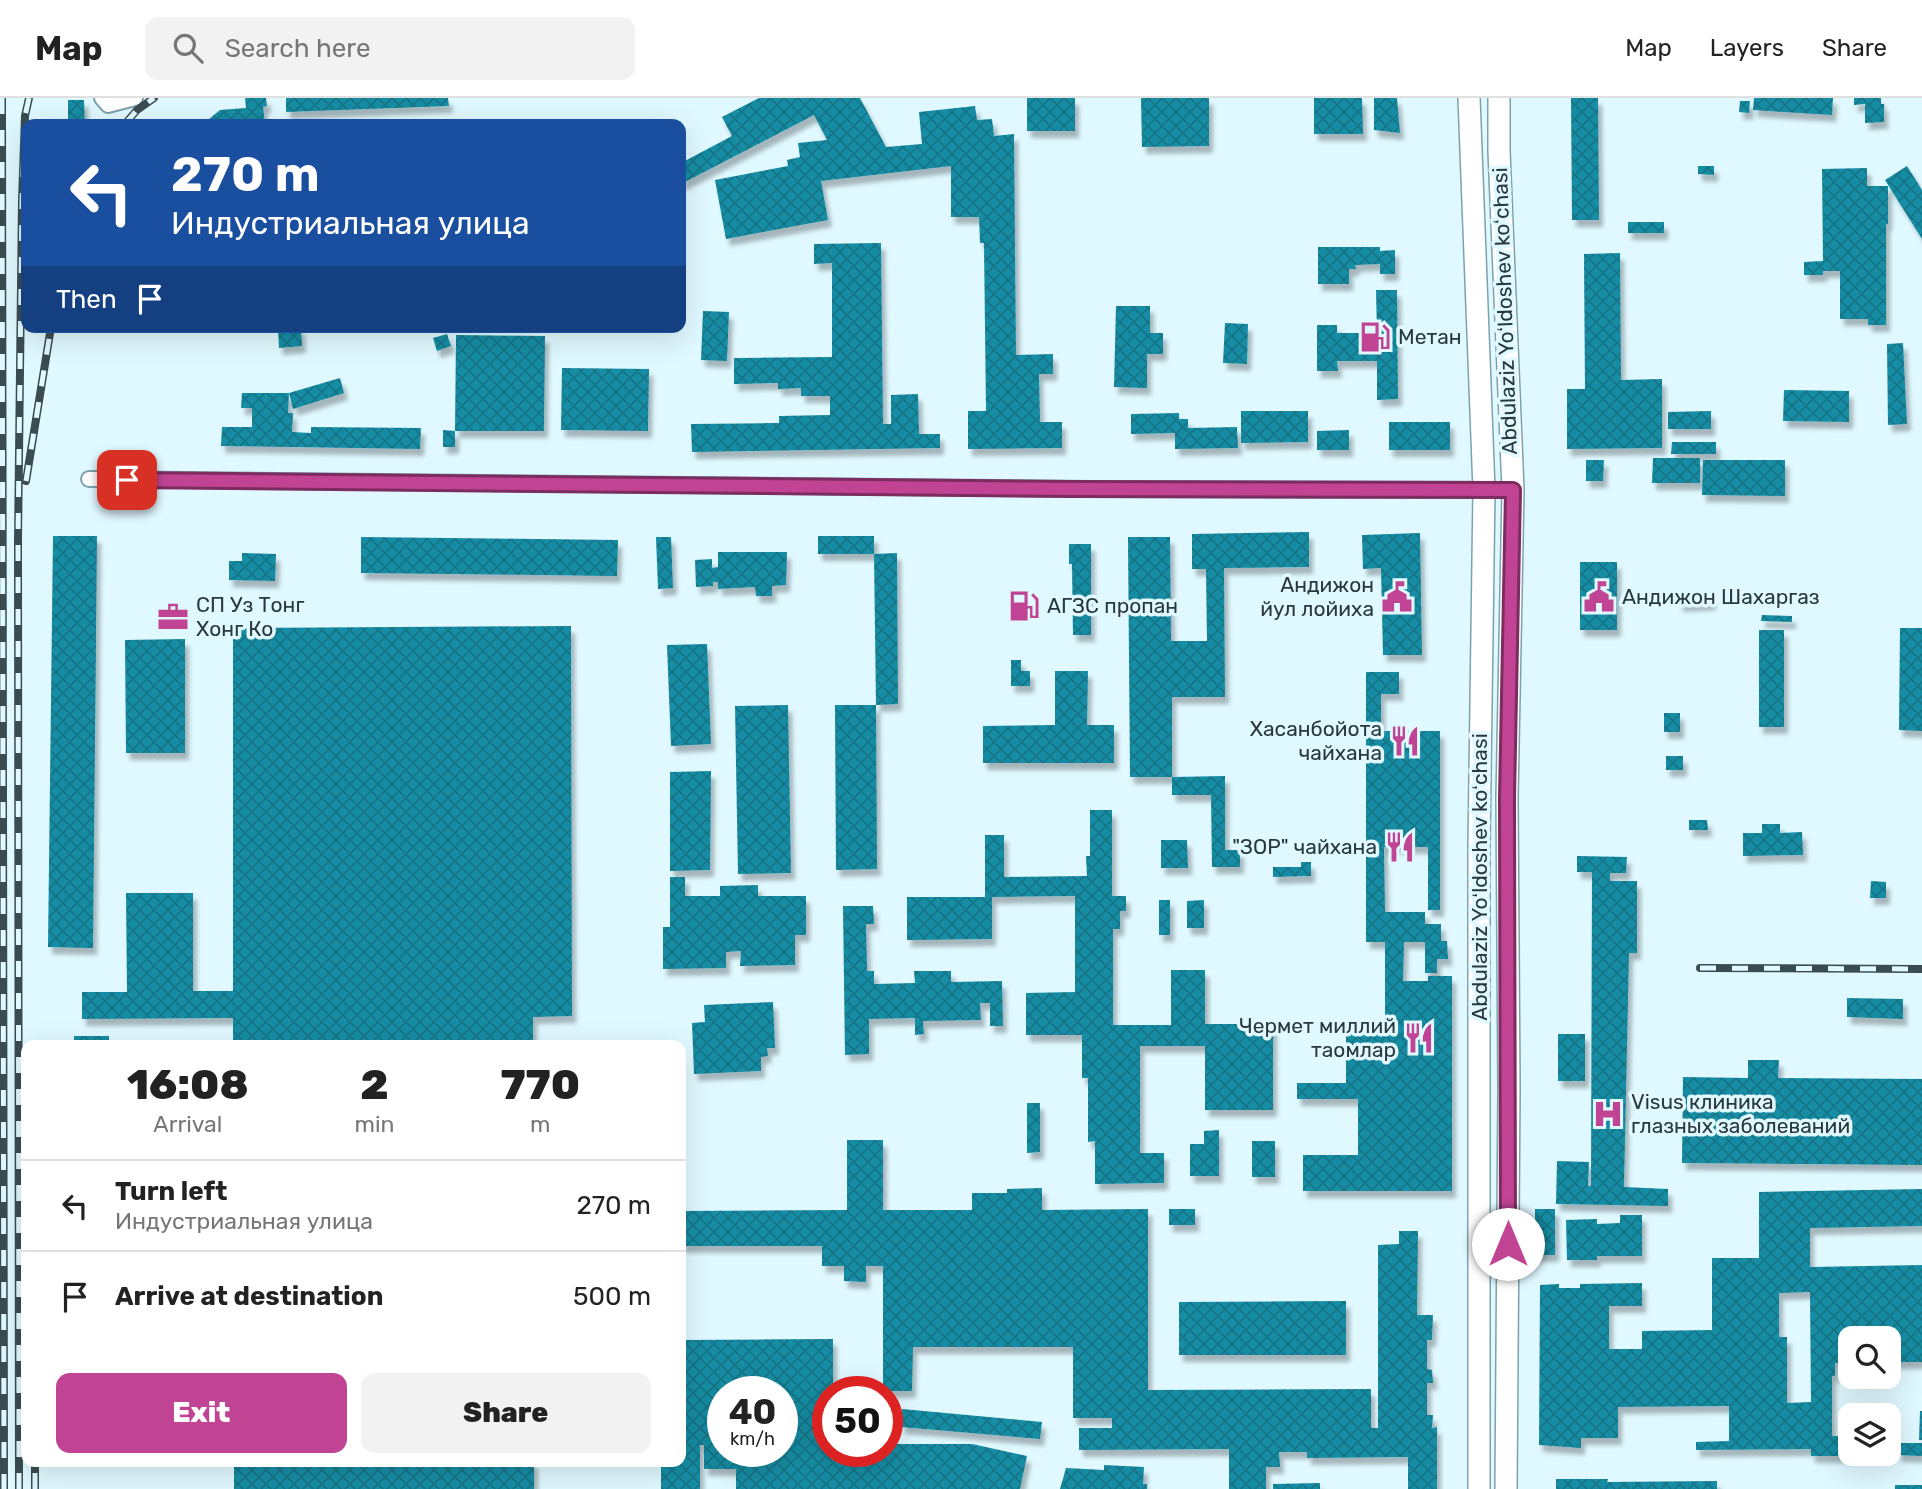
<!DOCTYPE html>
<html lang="en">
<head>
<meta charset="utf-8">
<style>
  :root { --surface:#fff; --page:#f2f2f2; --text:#222; --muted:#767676; --line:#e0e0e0; --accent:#c14494 }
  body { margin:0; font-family:Rubik,sans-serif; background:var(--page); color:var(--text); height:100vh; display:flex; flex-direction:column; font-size:26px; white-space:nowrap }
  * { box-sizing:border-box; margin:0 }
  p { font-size:23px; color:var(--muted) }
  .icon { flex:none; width:38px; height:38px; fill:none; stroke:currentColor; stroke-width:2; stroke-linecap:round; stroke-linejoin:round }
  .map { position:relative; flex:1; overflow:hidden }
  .drawer { position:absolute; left:21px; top:942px; width:665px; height:427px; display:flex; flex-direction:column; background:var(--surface); border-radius:14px; box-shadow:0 7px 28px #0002 }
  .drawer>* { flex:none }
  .top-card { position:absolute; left:21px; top:21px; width:665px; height:214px; border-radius:14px; box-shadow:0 7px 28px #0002; background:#1a4fa0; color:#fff; overflow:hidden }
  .buttons { position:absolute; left:1838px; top:1228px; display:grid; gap:14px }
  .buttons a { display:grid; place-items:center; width:63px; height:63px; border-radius:14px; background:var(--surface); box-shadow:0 7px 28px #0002; font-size:35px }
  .speed { position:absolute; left:707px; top:1278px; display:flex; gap:14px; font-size:35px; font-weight:700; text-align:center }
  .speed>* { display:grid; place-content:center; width:91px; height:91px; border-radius:50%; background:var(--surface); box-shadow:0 7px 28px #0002; line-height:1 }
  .speed small { font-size:18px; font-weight:400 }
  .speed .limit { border:10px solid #d22; background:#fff; color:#111 }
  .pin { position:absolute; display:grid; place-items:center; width:60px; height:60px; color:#fff; margin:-30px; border-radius:14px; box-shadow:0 4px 10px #0006 }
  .me { position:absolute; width:77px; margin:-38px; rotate:0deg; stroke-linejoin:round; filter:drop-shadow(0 0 5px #0008) }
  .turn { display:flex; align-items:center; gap:24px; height:147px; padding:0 35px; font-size:32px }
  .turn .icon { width:91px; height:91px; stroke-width:2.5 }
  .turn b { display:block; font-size:49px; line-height:60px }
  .then { display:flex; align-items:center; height:66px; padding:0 35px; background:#0003; gap:14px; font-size:26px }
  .eta { display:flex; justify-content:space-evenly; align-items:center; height:119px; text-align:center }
  .eta b { font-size:42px; font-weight:800; line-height:49px }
  .action { display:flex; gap:14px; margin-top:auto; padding:14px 35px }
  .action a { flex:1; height:80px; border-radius:14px; background:var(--accent); color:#fff; font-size:28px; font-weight:800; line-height:80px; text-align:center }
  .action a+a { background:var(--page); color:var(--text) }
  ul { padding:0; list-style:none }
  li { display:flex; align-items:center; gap:21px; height:91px; padding:0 35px; border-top:2px solid var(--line) }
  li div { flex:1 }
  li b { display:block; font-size:26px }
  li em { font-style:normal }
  header { display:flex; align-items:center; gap:42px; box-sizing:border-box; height:98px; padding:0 35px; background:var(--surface); border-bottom:2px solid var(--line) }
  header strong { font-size:33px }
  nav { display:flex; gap:38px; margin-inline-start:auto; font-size:24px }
  .search { width:490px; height:63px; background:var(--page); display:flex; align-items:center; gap:18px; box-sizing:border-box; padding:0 24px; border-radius:14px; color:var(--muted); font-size:26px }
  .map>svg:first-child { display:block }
  .building { fill:url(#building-cross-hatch); fill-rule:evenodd; filter:url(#shadow) }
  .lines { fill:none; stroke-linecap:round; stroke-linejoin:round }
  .minor-casing { stroke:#7ca2ad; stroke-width:18 }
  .secondary-casing { stroke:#7ca2ad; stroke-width:24 }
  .minor { stroke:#fff; stroke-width:14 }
  .secondary { stroke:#fff; stroke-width:21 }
  .rail-casing { stroke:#3b4c50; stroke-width:8 }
  .rail { stroke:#e0f8ff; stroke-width:5; stroke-dasharray:16; stroke-linecap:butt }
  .route-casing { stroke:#7d2c60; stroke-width:18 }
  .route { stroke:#c14494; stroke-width:12 }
  .labels { text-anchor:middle; stroke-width:7; stroke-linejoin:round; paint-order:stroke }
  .street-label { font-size:21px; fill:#28383c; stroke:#e0f8ff }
  .poi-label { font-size:21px; fill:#28383c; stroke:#e0f8ff; text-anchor:start }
</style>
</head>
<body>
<header>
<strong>Map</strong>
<div class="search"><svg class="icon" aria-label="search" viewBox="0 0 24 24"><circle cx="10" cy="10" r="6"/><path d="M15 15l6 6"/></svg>Search here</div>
<nav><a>Map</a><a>Layers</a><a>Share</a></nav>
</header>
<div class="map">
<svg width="1922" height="1391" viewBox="0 0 1922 1391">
  <defs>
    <pattern id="building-cross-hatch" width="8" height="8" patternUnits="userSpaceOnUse" patternTransform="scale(1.75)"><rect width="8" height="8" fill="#148da4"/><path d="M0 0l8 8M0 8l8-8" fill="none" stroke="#127487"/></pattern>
    <filter id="shadow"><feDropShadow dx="4" dy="7" stdDeviation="2" flood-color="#0004"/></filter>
  </defs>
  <rect width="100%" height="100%" fill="#e0f8ff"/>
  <path class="building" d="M245,0H266L267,8L263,9L265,26H203L220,12L246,10Z
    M286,0H448L449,8L286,14Z
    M759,0H860L886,49L922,46L919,14L975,8L977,22L992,21L994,38L1014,36L1016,257L1053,256V276H1039L1040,324H1062V350L968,351V313H986L984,145H980L979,119H951V68L821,83L828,122L726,141L715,82L788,68L787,62L800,59L798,45L827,42L814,17L681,86V65L732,38L722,19Z
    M1027,0H1075V33H1027Z
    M1141,0H1209V48L1142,49Z
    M1314,0H1362L1363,36H1314Z
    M1374,0H1397L1400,35L1374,32Z
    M1571,0H1598L1599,122H1572Z
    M1754,0H1833L1832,17L1753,12Z
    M1854,0H1881V6H1884V24L1865,25V6L1854,7Z
    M68,2H84L85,26H68Z
    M1740,3H1750L1749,15L1739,14Z
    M1698,68H1714V77L1698,76Z
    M1907,68L1922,92V141L1885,82Z
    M1867,70V88H1888V126H1886V227H1868V221H1840V173H1823V177H1804V164L1823,163L1822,71Z
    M1628,124H1664V135H1628Z
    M881,145L883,326H891V297L918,296L919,336H940V350L692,354L691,326L779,325V318L830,317V298H801V290L778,291V285L734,286V260L832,259V165L814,166V146Z
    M1318,149H1380V153L1395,152V176H1380V166L1355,167L1356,171H1349V186H1318Z
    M1620,155L1621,282L1662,281V350L1567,351V291H1585L1584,156Z
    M1376,192H1397L1398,301L1377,302V263H1337L1338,273H1317V227H1337V235H1377Z
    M1116,208H1150V235H1163V256H1147V290L1114,289Z
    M703,213L729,214L727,263L701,262Z
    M1225,225L1248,226L1247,266L1223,265Z
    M278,229H301L302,248L279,250Z
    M447,236L451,248L437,253L433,240Z
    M456,237L545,238L544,333H455Z
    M1903,245L1907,326L1888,327L1887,246Z
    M562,270L649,271L648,333L561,332Z
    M340,280L344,295L293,311L289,295Z
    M1784,292L1849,293V324L1783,323Z
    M242,295H289L288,315H293L292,334L311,335V329L421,330L420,351L221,348L222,329H252V310H241Z
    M1241,313H1308V344L1241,345Z
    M1711,313V331H1668V314Z
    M1179,315V321H1188V330L1237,329L1238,350L1175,351V335L1131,336V316Z
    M1389,324H1450V352H1389Z
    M443,332L455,333V349H443Z
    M1349,332V352H1317V333Z
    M1672,344H1716V356H1671Z
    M1653,360H1700V385H1652Z
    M1586,362H1604L1603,383H1586Z
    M1703,362H1785V398L1702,397Z
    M1309,434V469L1224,470L1225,599H1172V679H1130L1128,439H1170L1171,543H1207L1206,471H1192V436Z
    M1420,435L1422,557H1383L1381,470L1363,471L1362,437Z
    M53,438H97L93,850L48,849Z
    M818,438H874V456H818Z
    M361,439L618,442L617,478L361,475Z
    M656,439H671L673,490L658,491Z
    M1069,446H1091V537H1073L1072,466H1069Z
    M718,454H787L786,487L772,488V498H756L755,489L718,491V484H713V488L696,489L695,462L712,461V470L718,469Z
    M242,455L276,456L275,483L229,482V463H242Z
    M897,455L898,606L876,607L874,456Z
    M1580,464H1617V532H1580Z
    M1712,498V505L1679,507V501Z
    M1762,517L1792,518V524L1761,523Z
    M571,528L572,918L533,919V947H233V920L82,921V894H127L126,795H193V893H233V530Z
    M1900,530H1922V633L1899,632Z
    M1759,532H1784V629H1759Z
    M185,541V655H126L125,542Z
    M707,546L711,646L671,648L667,547Z
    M1011,562H1021V573H1030V588H1011Z
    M1055,573H1088L1087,627H1114V665H983V628L1055,627Z
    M1366,574H1399V596H1381V633H1440V812H1428V749H1384L1385,814H1425V826H1441V843H1447L1448,861H1437V875H1425V844H1404L1403,883H1428V878H1452V1093H1303V1057H1358V1001H1297V985H1346V924L1385,923V844H1366Z
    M788,607L791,775L738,776L735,608Z
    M835,607H876L877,771L836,772Z
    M1664,615H1680V634H1664Z
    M1666,658H1683V672H1666Z
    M711,673L710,772L670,773V674Z
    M1225,678V752H1240V769H1212L1211,697H1172V679Z
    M1090,712H1112V798H1126V813H1120V831H1113V927H1171V872H1205V926H1273V1012H1205V948H1140V1055H1164V1085L1095,1086V1043L1088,1044V980H1082V937H1026V895L1075,894V798L992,799V841L907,842V799H985V737H1004V779L1087,778L1086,758H1090Z
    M1689,722H1707L1708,732H1689Z
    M1762,726H1780V735L1802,734L1803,757L1743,758V735H1762Z
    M1161,742H1187L1188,770H1161Z
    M1577,758L1627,759L1626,775H1610V783H1637V855H1629L1624,1089L1668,1091V1108L1556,1106L1557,1063L1589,1064L1588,1088H1591L1592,774H1577Z
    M1301,764H1311V778L1273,779V769H1301Z
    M670,779H685V798H720V788L758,787V798H806V837H795V867L740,868L741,853L726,854V870L663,871V829H670Z
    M1871,783L1886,784V800H1870Z
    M1159,802H1170V837H1159Z
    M1204,802V830H1187V803Z
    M843,808H873L874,826H866L867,873H874V886L915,885L914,873H951V884L1002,883L1003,928H990V905H980L981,922L923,923L924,936L915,937V920L869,921V956L845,957Z
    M1847,900L1903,901V921L1847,919Z
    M773,904L775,950H767L768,958L761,959V973L694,976L692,925L705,924L704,907Z
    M1558,936H1585V983H1558Z
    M74,938H109V947H74Z
    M1748,962H1779L1778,980L1922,981V1067L1682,1065L1683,979L1748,980Z
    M1027,1005H1040V1054L1027,1055Z
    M1219,1032V1078H1190V1046H1204V1033Z
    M847,1042H883V1112H972V1095H1007V1091L1042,1090V1112L1148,1111V1292L1371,1291V1330H1378V1147L1399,1146V1133H1418L1417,1217H1433L1432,1242H1427V1271L1432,1272L1433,1285H1427V1317H1433L1432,1330L1437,1329V1391H1408V1359L1307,1360V1354H1279L1280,1369H1266V1391H1229V1351L1079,1352V1330H1112V1320H1073V1249H913L912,1293H883V1168H866V1184L844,1183V1168H822V1148H681V1113L847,1112Z
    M1252,1043H1275V1079H1252Z
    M1922,1091V1128L1810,1130V1169L1922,1167V1264H1888V1241H1850V1265H1835V1278H1832V1338H1850V1358H1811V1351L1696,1352V1344L1729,1343V1308L1618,1309V1340H1581V1350L1539,1347L1540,1187L1559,1186V1190H1580V1186L1642,1185V1208H1609V1251H1642V1233L1712,1232V1160H1759V1094ZM1810,1194L1811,1304L1787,1305V1239H1779V1195Z
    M1169,1111H1195V1127H1169Z
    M1535,1111H1555V1157H1535Z
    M1620,1117H1642V1158H1597V1162H1567L1566,1122L1597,1121V1126L1620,1125Z
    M1346,1203V1257H1179V1204Z
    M833,1241V1293H828V1353H887V1346H972L1027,1358L1020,1391H736V1371H704V1347H700V1391H661V1363H681V1242ZM723,1293H782V1353H723Z
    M902,1311L1042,1324L1040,1341L901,1329Z
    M1920,1313H1922V1342H1919Z
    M1898,1345H1922V1358L1897,1357Z
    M234,1363H534V1391H234Z
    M1104,1367L1144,1369L1143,1386H1147V1391H1060L1066,1370L1104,1372Z
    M1556,1381H1608L1607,1384L1717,1383V1391H1556Z
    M1320,1385V1391H1273V1386Z
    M1895,1387H1922V1391H1895Z"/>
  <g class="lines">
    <g class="minor-casing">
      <path id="minor" d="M102,0L108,7L135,0
        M89,381L1094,391L1513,392"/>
    </g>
    <g class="secondary-casing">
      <path id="secondary" d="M1469,0L1484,392L1479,749V1391
        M1499,0V53L1513,392L1507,700L1509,990L1506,1391"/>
    </g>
    <use href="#minor" class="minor"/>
    <use href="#secondary" class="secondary"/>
    <g class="rail-casing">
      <path id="rail" d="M2,0L4,1391
        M125,26L137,12L154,0
        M26,383L51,229
        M1700,870L1922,871
        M19,1391L18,442L22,104L25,18L29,0
        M35,1391V1363"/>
    </g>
    <use href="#rail" class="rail"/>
  </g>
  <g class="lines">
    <g class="route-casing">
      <path id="route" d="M127,382L1070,391L1513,392L1507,700L1508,1146"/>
    </g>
    <use href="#route" class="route"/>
  </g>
  <defs>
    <g id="fuel-bare" transform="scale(2.415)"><path d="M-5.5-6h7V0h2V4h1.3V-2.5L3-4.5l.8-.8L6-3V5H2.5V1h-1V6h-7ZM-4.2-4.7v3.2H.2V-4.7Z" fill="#c14494" stroke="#e0f8ff" stroke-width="2.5" paint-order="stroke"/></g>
    <g id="civic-bare" transform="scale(2.415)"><path d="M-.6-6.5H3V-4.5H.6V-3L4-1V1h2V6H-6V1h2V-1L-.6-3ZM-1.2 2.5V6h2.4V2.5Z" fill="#c14494" stroke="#e0f8ff" stroke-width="2.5" paint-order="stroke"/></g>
    <g id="office-bare" transform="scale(2.415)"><path d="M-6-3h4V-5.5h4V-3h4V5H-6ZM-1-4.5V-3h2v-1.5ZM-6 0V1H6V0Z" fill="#c14494" stroke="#e0f8ff" stroke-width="2.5" paint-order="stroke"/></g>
    <g id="restaurant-bare" transform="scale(2.415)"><path d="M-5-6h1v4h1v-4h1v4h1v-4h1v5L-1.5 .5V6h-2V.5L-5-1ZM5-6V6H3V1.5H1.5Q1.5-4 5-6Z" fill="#c14494" stroke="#e0f8ff" stroke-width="2.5" paint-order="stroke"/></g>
    <g id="hospital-bare" transform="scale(2.415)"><path d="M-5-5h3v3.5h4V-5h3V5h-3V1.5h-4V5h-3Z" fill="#c14494" stroke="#e0f8ff" stroke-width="2.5" paint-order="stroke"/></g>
  </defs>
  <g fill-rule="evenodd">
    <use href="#fuel-bare" x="1375" y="239"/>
    <use href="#civic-bare" x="1397" y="499"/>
    <use href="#civic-bare" x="1599" y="499"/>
    <use href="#fuel-bare" x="1024" y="508"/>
    <use href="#office-bare" x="173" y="519"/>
    <use href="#restaurant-bare" x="1405" y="643"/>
    <use href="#restaurant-bare" x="1400" y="749"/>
    <use href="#restaurant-bare" x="1419" y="940"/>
    <use href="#hospital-bare" x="1608" y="1016"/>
  </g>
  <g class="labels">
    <g class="street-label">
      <text transform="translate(1505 213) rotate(-92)" y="7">Abdulaziz Yoʻldoshev koʻchasi</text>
      <text transform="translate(1480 779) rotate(-90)" y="7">Abdulaziz Yoʻldoshev koʻchasi</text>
    </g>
    <g class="poi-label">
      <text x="1398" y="246">Метан</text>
      <text x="1374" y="494" text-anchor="end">Андижон<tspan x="1374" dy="24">йул лойиха</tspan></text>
      <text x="1622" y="506">Андижон Шахаргаз</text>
      <text x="196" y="514">СП Уз Тонг<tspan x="196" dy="24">Хонг Ко</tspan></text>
      <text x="1047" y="515">АГЗС пропан</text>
      <text x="1382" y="638" text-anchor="end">Хасанбойота<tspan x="1382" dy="24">чайхана</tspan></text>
      <text x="1377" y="756" text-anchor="end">"ЗОР" чайхана</text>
      <text x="1396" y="935" text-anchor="end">Чермет миллий<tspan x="1396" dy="24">таомлар</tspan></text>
      <text x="1631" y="1011">Visus клиника<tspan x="1631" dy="24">глазных заболеваний</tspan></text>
    </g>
  </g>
</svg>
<div class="buttons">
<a><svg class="icon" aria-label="search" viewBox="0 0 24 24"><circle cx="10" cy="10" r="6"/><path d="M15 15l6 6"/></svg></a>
<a><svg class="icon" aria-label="layers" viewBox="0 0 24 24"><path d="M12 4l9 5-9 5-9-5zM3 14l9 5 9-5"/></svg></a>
</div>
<div class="speed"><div>40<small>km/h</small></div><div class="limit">50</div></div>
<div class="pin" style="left:127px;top:382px;background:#d93025"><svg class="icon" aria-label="arrive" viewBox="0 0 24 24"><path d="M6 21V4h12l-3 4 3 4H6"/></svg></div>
<svg class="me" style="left:1508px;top:1146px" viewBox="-20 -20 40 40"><circle r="19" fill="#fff"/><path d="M0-13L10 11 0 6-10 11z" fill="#c14494"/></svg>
<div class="top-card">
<div class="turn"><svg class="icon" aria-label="left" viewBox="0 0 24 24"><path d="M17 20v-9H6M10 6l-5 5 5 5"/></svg><div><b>270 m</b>Индустриальная улица</div></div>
<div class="then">Then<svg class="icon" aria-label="arrive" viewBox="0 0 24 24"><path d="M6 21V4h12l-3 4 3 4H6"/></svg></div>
</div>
<section class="drawer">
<div class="eta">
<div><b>16:08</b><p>Arrival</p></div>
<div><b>2</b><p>min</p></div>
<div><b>770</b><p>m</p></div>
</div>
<ul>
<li><svg class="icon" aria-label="left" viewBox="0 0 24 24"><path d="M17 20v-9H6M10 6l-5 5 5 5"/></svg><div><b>Turn left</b><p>Индустриальная улица</p></div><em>270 m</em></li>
<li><svg class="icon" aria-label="arrive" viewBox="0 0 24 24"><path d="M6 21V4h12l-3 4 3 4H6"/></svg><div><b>Arrive at destination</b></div><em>500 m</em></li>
</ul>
<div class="action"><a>Exit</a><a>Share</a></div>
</section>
</div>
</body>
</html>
